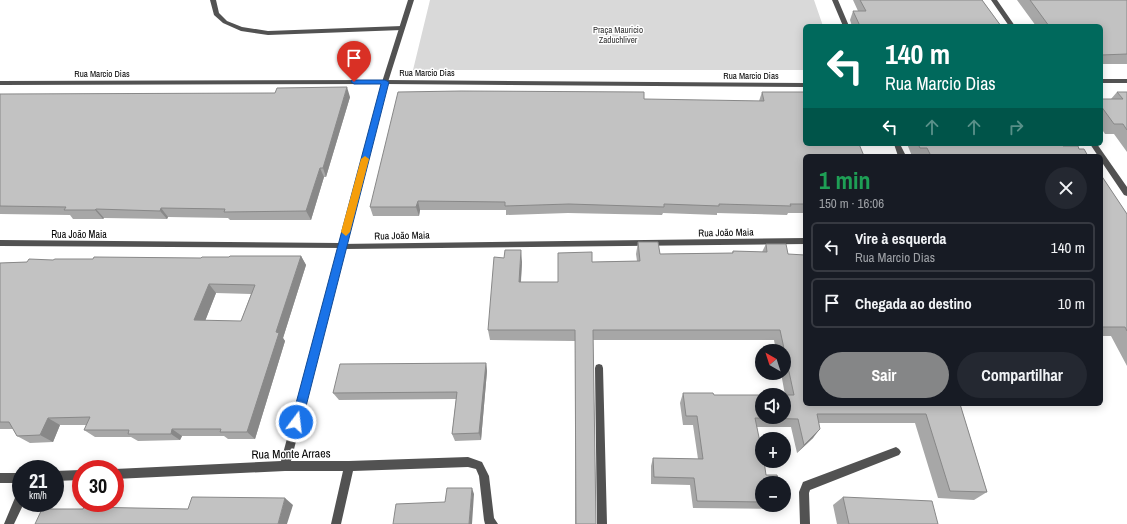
<!DOCTYPE html>
<html lang="pt">
<head>
<meta charset="utf-8">
<style>
  :root { --surface:#171b24; --page:#242831; --text:#f1f3f6; --muted:#9ea1a6; --line:#363941; --accent:#858687 }
  body { margin:0; font-family:"Archivo Narrow",sans-serif; background:var(--page); color:var(--text); height:100vh; display:flex; flex-direction:column; font-size:15px; white-space:nowrap }
  * { box-sizing:border-box; margin:0 }
  p { font-size:13px; color:var(--muted) }
  .icon { flex:none; width:22px; height:22px; fill:none; stroke:currentColor; stroke-width:2; stroke-linecap:round; stroke-linejoin:round }
  .map { position:relative; flex:1; overflow:hidden }
  .panel { position:absolute; left:803px; top:154px; width:300px; height:252px; display:flex; flex-direction:column; background:var(--surface); border-radius:6px; box-shadow:0 2px 10px #0003 }
  .panel>* { flex:none }
  .banner { position:absolute; left:803px; top:24px; width:300px; height:122px; border-radius:6px; box-shadow:0 2px 10px #0003; background:#00695c; color:#fff; overflow:hidden }
  .needle { width:26px; rotate:321deg }
  .tools { position:absolute; left:755px; top:344px; display:grid; gap:8px }
  .tools a { display:grid; place-items:center; width:36px; height:36px; border-radius:50%; background:var(--surface); box-shadow:0 2px 10px #0003; font-size:20px }
  .speed { position:absolute; left:12px; top:460px; display:flex; gap:8px; font-size:20px; font-weight:700; text-align:center }
  .speed>* { display:grid; place-content:center; width:52px; height:52px; border-radius:50%; background:var(--surface); box-shadow:0 2px 10px #0003; line-height:1 }
  .speed small { font-size:10px; font-weight:400 }
  .speed .limit { border:6px solid #d22; background:#fff; color:#111 }
  .pin { position:absolute; display:grid; place-items:center; width:34px; height:34px; color:#fff; margin:-41px -17px; border-radius:50% 50% 50% 0; rotate:-45deg; box-shadow:0 0 4px #0007 }
  .pin .icon { rotate:45deg }
  .me { position:absolute; width:44px; margin:-22px; rotate:15deg; stroke-linejoin:round; filter:drop-shadow(0 0 3px #0008) }
  .turn { display:flex; align-items:center; gap:14px; height:84px; padding:0 16px; font-size:18px }
  .turn .icon { width:52px; height:52px; stroke-width:2.5 }
  .turn b { display:block; font-size:28px; line-height:34px }
  .lanes { display:flex; align-items:center; height:38px; padding:0 16px; background:#0003; justify-content:center; gap:20px; direction:ltr }
  .lanes .off { opacity:.35 }
  .round { display:grid; place-items:center; flex:none; width:42px; height:42px; border-radius:21px; background:var(--page) }
  .head { display:flex; align-items:center; justify-content:space-between; height:68px; padding:0 16px }
  h1 { font-size:24px; font-weight:800; line-height:30px; color:#1e9e55 }
  .button { display:flex; gap:8px; margin-top:auto; padding:8px 16px }
  .button a { flex:1; height:46px; border-radius:24px; background:var(--accent); color:#fff; font-size:16px; font-weight:800; line-height:46px; text-align:center }
  .button a+a { background:var(--page); color:var(--text) }
  ul { padding:0; list-style:none }
  li { display:flex; align-items:center; gap:12px; height:50px; margin:0 8px 6px; padding:0 8px; border:2px solid var(--line); border-radius:6px }
  li div { flex:1 }
  li b { display:block; font-size:15px }
  li em { font-style:normal }
  .map>svg:first-child { display:block }
  .green { fill:#d9d9d9 }
  .lines { fill:none; stroke-linecap:round; stroke-linejoin:round }
  .service { fill:#525252; fill-rule:evenodd }
  .minor { fill:#525252; fill-rule:evenodd }
  .tertiary { fill:#525252; fill-rule:evenodd }
  .wall { fill:#a7a7a7; fill-rule:evenodd }
  .shaded-wall { fill:#888 }
  .building { fill:#c2c2c2; stroke:#888; fill-rule:evenodd }
  .route { fill:#1a73e8; stroke:#114b97 }
  .slow { fill:#f59e0b }
  .labels { text-anchor:middle; stroke-width:3; stroke-linejoin:round; paint-order:stroke }
  .far-park-label { font-size:9px; fill:#303030; stroke:#fff }
  .far-street-label { font-size:9px; fill:#000; stroke:#fff }
  .street-label { font-size:10px; fill:#000; stroke:#fff }
  .near-street-label { font-size:12px; fill:#000; stroke:#fff }
</style>
</head>
<body>
<div class="map">
<svg width="1127" height="524" viewBox="0 0 1127 524">
  <rect width="100%" height="100%" fill="#fff"/>
  <path class="green" d="M430,0H814L823,26H805V70H413Z"/>
  <g class="lines">
    <path class="service" d="M210,0H216L219,13L227,21L242,27L268,31L402,26L405,28L402,30L268,35L241,31L223,23L214,15Z
      M599,364L602,365L603,368L607,524H597L595,368L596,365Z
      M896,447L899,449L901,452L899,455L810,490L809,493L810,524H800L799,492L803,482Z"/>
    <path class="minor" d="M832,0H838L849,26H843Z
      M991,0H997L1015,26H1009Z
      M1101,79H1127V83H1101Z
      M385,80L805,83V87L385,84L0,85V81Z
      M894,144H900L906,156H898Z
      M1090,144H1097L1127,187V196L1124,195L1101,161V156H1098Z
      M805,238V244L345,249L291,461H349L468,457L482,462L489,476L494,518L498,524H485L484,520L479,476L476,469L468,467L353,471L341,524H331L343,471H285L115,479V469L281,461L339,244Z
      M81,470V480L55,481V471Z
      M0,473H21V483H0Z
      M21,492V503H24L14,524H4L17,493Z"/>
    <path class="tertiary" d="M408,0H414L388,82L345,248L0,246V240L339,243L382,82Z"/>
  </g>
  <path class="wall" d="M853,0H982L1001,26H852L850,20L853,11H858Z
    M1017,0H1127V64H1101V26H1036Z
    M762,92L805,156V213H788L787,215L717,213V215L663,213L662,215L568,213L506,215V210H420L419,216H373L370,207L759,101Z
    M1117,92H1127V152L1114,134H1105L1101,128V99H1111Z
    M0,94L350,97L326,177H324L311,220H230L228,218L168,217L167,219L104,218L103,219H73L70,215L0,214Z
    M907,144H1062L1063,146L1079,149L1088,156H912Z
    M1101,175L1127,214V366L1111,336H1101Z
    M638,242L660,254L732,253L733,251L762,252L766,244L788,254L960,404L987,492L974,500L938,498L915,423H819L813,438L797,453L791,427H757L762,483V505H780L776,509L693,508L690,485L651,484V466L653,458L698,459L693,425H683L680,403L683,393L714,395H785L781,373H784V351H776L774,340H593L596,524H575V341L490,340L488,330L522,262L521,282H558L592,262L637,261L636,254Z
    M301,256L306,265L283,338L285,341L255,439H228L224,436H182L180,440L138,441L131,437H95L84,430L86,425H60L53,442L30,443L17,436L13,429H0V263L27,262L53,260L93,259L201,258ZM216,293L251,294L241,321H205Z
    M486,363L487,371L481,440L455,441L452,434L456,399L339,400L333,393Z
    M843,497L938,524H837L833,505Z"/>
  <path class="shaded-wall" d="M347,87L350,97L326,177L323,168Z
    M320,168L324,177L311,220L306,211Z
    M418,201L420,210L419,216L416,207Z
    M161,208L168,217L167,219L160,211Z
    M96,209L104,218L103,219L95,210Z
    M521,250L522,262L520,293L519,282Z
    M301,256L306,265L283,338L285,341L255,439L247,432L276,332Z
    M209,284L216,293L202,329L194,320Z
    M486,363L487,371L481,440L479,433Z
    M48,418L60,425L53,442L40,435Z
    M172,429L182,436L180,440L171,434Z
    M820,429L813,438L797,453L804,445Z
    M472,488L474,494L472,524H469Z
    M285,498L293,505L287,524H278Z"/>
  <path class="building" d="M860,0H982L1001,26H860L853,11H866Z
    M1030,0H1127V54L1101,55V26H1049Z
    M347,87L323,168H320L306,211L224,212L225,209L161,208L160,211L96,209L95,210H64L66,207L0,206V94L275,93L277,88Z
    M461,91L644,92V99L764,101L762,92H805V144H859L864,156H805V204H790L791,206L719,204V206L664,204V207L569,204L505,206V202L418,201L416,207H370L398,92Z
    M1117,92H1127V130L1123,124H1114L1101,106V99H1123Z
    M918,144H1062L1063,146H1078L1079,149H1084L1088,156H931L927,148H920Z
    M1101,175L1127,214V331L1125,327H1101Z
    M638,242H658L660,254L733,253V251L767,252L766,244H786L788,254L805,255V404H960L987,492L950,491L926,414H817L820,429L804,445L798,419L755,418L762,452V461H764L766,475H777L779,483H762V502L697,501L694,478L654,477L653,458L703,459L697,416H686L683,393H713L714,395H762V417H784V395H794L780,330H593L596,524H576L575,330H488L494,257L504,258L505,250H521L519,282H558V253L592,252V262L640,261Z
    M230,256H301L276,332L279,333L247,432H220L221,429H172L171,434H128L129,430H84L90,417L48,418L40,435L17,436L9,422H0V263L27,262L29,259L53,260L55,259H93L94,257L201,258L202,257H229ZM209,284L255,285L241,321L194,320Z
    M486,363L479,433L452,434L457,392L333,393L340,364Z
    M447,488H472L469,524H393L396,504L445,502Z
    M192,497L285,498L278,524H35L42,509H83L84,507L188,509Z
    M843,497L932,501L938,524H849Z"/>
  <path class="route" d="M352,80H385L389,82L302,422L300,425L296,427L292,425L291,422L381,84H354L351,82Z"/>
  <path class="slow" d="M365,156L369,159L350,232L346,236L341,232L361,159Z"/>
  <g class="labels">
    <g class="far-park-label">
      <text x="618" y="33">Praça Mauricio<tspan x="618" dy="10">Zaduchliver</tspan></text>
    </g>
    <g class="far-street-label">
      <text x="427" y="76">Rua Marcio Dias</text>
      <text x="102" y="77">Rua Marcio Dias</text>
      <text x="751" y="79">Rua Marcio Dias</text>
    </g>
    <g class="street-label">
      <text transform="translate(726 232) rotate(-1)" y="4">Rua João Maia</text>
      <text x="79" y="238">Rua João Maia</text>
      <text transform="translate(402 235) rotate(-1)" y="4">Rua João Maia</text>
    </g>
    <g class="near-street-label">
      <text transform="translate(291 454) rotate(-1)" y="4">Rua Monte Arraes</text>
    </g>
  </g>
</svg>
<div class="tools">
<a><svg class="needle" viewBox="-14 -14 28 28"><path d="M0-13l5 13h-10z" fill="#e53935"/><path d="M0 13l5-13h-10z" fill="#9ea1a6"/></svg></a>
<a><svg class="icon" aria-label="sound" viewBox="0 0 24 24"><path d="M4 9h4l5-4v14l-5-4H4zM17 9q2 3 0 6"/></svg></a>
<a>+</a>
<a>−</a>
</div>
<div class="speed"><div>21<small>km/h</small></div><div class="limit">30</div></div>
<div class="pin" style="left:354px;top:82px;background:#d93025"><svg class="icon" aria-label="arrive" viewBox="0 0 24 24"><path d="M6 21V4h12l-3 4 3 4H6"/></svg></div>
<svg class="me" style="left:296px;top:422px" viewBox="-20 -20 40 40"><circle r="17" fill="#1a73e8" stroke="#fff" stroke-width="3"/><path d="M0-11L8 9 0 5-8 9z" fill="#fff"/></svg>
<div class="banner">
<div class="turn"><svg class="icon" aria-label="left" viewBox="0 0 24 24"><path d="M17 20v-9H6M10 6l-5 5 5 5"/></svg><div><b>140 m</b>Rua Marcio Dias</div></div>
<div class="lanes"><svg class="icon" aria-label="left" viewBox="0 0 24 24"><path d="M17 20v-9H6M10 6l-5 5 5 5"/></svg><svg class="icon off" aria-label="ahead" viewBox="0 0 24 24"><path d="M12 20V5M6 11l6-6 6 6"/></svg><svg class="icon off" aria-label="ahead" viewBox="0 0 24 24"><path d="M12 20V5M6 11l6-6 6 6"/></svg><svg class="icon off" aria-label="right" viewBox="0 0 24 24"><path d="M7 20v-9h11M14 6l5 5-5 5"/></svg></div>
</div>
<section class="panel">
<div class="head"><div><h1>1 min</h1><p>150 m · 16:06</p></div><a class="round"><svg class="icon" aria-label="close" viewBox="0 0 24 24"><path d="M6 6l12 12M18 6L6 18"/></svg></a></div>
<ul>
<li><svg class="icon" aria-label="left" viewBox="0 0 24 24"><path d="M17 20v-9H6M10 6l-5 5 5 5"/></svg><div><b>Vire à esquerda</b><p>Rua Marcio Dias</p></div><em>140 m</em></li>
<li><svg class="icon" aria-label="arrive" viewBox="0 0 24 24"><path d="M6 21V4h12l-3 4 3 4H6"/></svg><div><b>Chegada ao destino</b></div><em>10 m</em></li>
</ul>
<div class="button"><a>Sair</a><a>Compartilhar</a></div>
</section>
</div>
</body>
</html>
